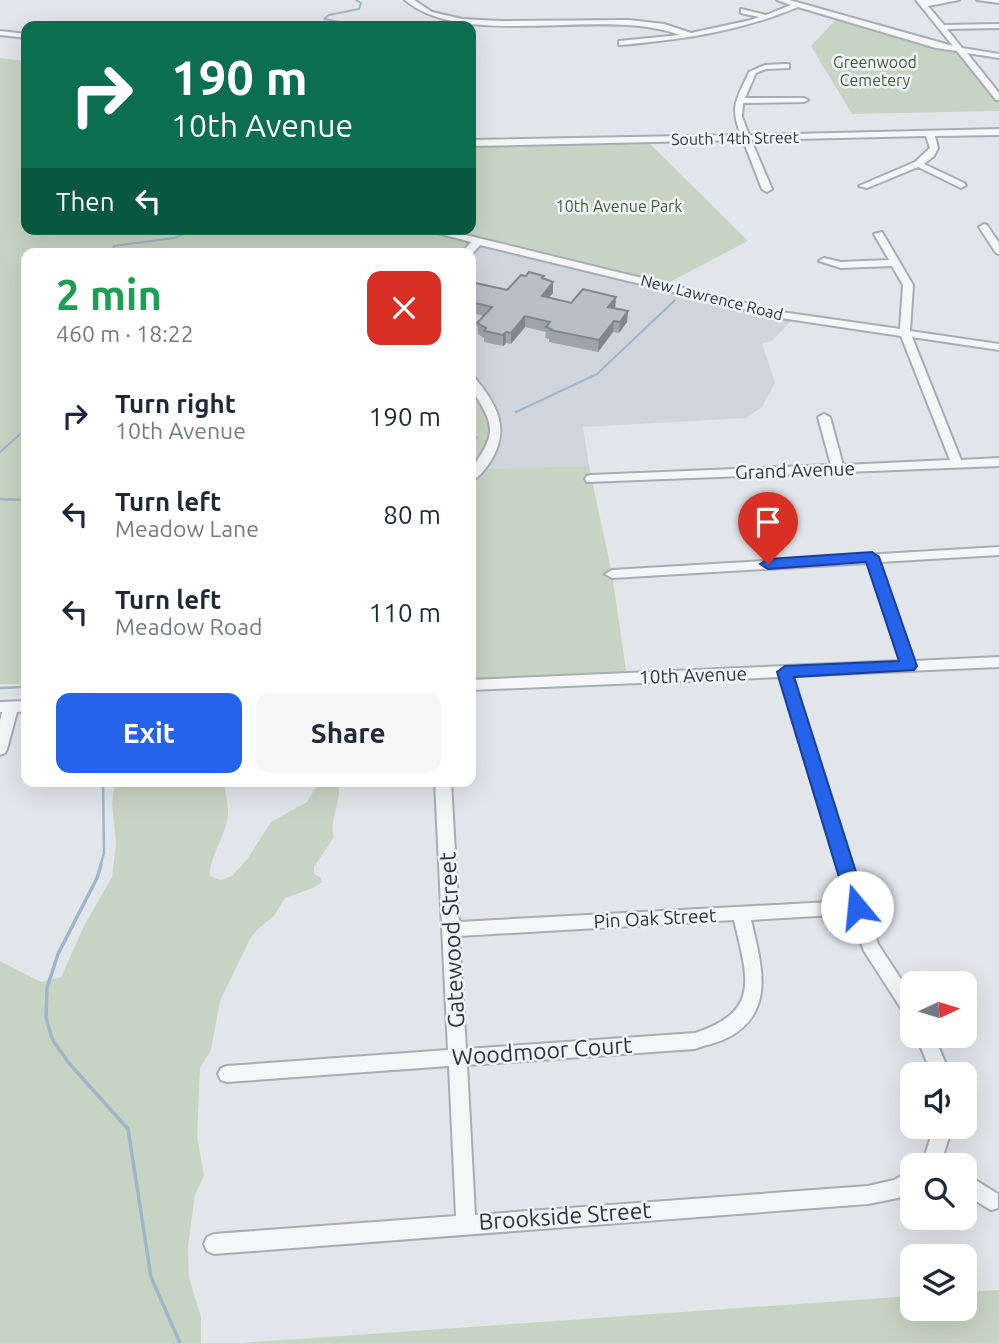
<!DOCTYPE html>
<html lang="en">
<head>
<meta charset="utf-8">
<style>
  :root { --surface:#fff; --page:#f6f6f7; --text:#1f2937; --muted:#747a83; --accent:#2563eb }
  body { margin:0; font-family:Ubuntu,sans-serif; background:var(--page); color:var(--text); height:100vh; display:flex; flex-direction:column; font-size:26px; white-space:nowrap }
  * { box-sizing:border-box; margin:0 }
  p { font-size:23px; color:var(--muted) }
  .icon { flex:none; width:38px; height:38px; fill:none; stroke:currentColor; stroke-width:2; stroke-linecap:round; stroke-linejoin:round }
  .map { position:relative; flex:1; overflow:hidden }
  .details { position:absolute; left:21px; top:248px; width:455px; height:539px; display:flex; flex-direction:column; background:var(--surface); border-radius:14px; box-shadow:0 7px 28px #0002 }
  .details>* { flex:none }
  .banner { position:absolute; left:21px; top:21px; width:455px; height:214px; border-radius:14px; box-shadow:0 7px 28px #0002; background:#0b6e4f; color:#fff; overflow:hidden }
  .needle { width:46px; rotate:86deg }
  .buttons { position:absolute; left:900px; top:971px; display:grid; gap:14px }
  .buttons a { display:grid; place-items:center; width:77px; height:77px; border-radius:14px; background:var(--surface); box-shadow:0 7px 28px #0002; font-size:35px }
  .pin { position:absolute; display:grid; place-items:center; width:60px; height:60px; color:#fff; margin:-72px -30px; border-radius:50% 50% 50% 0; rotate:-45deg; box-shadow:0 0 7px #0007 }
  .pin .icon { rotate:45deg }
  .me { position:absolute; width:77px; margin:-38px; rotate:343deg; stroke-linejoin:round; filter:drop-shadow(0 0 5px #0008) }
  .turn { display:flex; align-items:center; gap:24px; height:147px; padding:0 35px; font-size:32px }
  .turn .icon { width:91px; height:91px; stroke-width:2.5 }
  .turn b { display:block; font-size:49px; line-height:60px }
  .then { display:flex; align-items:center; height:66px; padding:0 35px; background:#0003; gap:14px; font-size:26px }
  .round { display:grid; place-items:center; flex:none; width:74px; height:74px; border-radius:14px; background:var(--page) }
  .overview { display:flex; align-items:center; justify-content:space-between; height:119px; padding:0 35px }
  h1 { font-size:42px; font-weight:600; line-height:52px; color:#1e9e55 }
  .action { display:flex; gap:14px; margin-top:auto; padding:14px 35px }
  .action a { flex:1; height:80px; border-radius:14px; background:var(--accent); color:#fff; font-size:28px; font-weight:600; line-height:80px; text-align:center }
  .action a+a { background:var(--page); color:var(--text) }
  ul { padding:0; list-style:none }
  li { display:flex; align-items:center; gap:21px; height:98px; padding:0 35px }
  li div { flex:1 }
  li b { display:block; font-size:26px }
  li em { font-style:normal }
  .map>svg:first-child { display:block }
  .built { fill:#d0d5dc }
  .green { fill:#c8d4c3 }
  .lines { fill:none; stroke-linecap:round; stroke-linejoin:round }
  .stream-far2 { stroke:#9db6c9; stroke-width:2 }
  .stream-far1 { stroke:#9db6c9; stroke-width:2.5 }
  .stream { stroke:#9db6c9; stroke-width:3.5 }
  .minor-casing { stroke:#a7adb4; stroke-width:4 }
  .minor { fill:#f4f6f8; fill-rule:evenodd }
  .wall { fill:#9fa4ab }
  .shaded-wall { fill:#82868b }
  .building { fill:#b9bfc7; stroke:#82868b; stroke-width:2 }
  .route { fill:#2563eb; stroke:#184099; stroke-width:2 }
  .labels { text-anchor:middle; stroke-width:5; stroke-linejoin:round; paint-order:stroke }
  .far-park-label { font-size:16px; fill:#425d37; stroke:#f1f4f7 }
  .far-street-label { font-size:16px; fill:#2a3442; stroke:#f1f4f7 }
  .street-label { font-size:19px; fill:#2a3442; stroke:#f1f4f7 }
  .near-street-label { font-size:23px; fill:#2a3442; stroke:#f1f4f7 }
</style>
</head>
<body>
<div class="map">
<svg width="999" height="1343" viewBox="0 0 999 1343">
  <rect width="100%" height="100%" fill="#e2e6ea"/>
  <path class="built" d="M479,241L794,318L772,341L762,343L775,383L762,407L746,418L583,427L589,466L478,470L480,391L471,380V254Z"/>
  <path class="green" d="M838,17L961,52L999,98V111L852,114L811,46Z
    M0,58L26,61V229H471V145L645,139L748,241L664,285L479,241L466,254H26V684H0Z
    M471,380L480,391L495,422L479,469L589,466L612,574L627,677L471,685Z
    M115,782H224C225,793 229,806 228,816C226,835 208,860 210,876L221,880L232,876L248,858L271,822L307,802L319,782H337C344,799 328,818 334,837L314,867V874L320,877L322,882L313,888L285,898L274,916L258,929L250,939L234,972L220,1001L211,1050L200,1068L197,1136L204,1176L195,1195L188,1246L189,1278L201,1317V1343H0V961L41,982L61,977L85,924L112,877L116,844L112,803Z
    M999,1290V1343H241L912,1296V1309H964V1292Z"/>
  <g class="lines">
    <path class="stream-far2" d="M356,0L361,3L359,9L329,15L324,19L361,26
      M111,254L114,246L174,238L196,229
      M516,412L597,374L675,300
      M471,443L477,437
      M0,452L26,429
      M0,499L16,500"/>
    <path class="stream-far1" d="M0,499L26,500
      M0,688L26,687
      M100,867L104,853L103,782"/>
    <path class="stream" d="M101,865L97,878L58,954L47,988L46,1017L52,1039L68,1062L128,1129L151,1277L180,1343"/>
    <g class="minor-casing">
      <path id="minor" d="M405,0H414L432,12L462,19L501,21L629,20L664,24L691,33L751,20L759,17L741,13V9L766,15L791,5L777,0H789L953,46L916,0H959L928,6L944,25L999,24V28L947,29L962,48L999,54V58L967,53L999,93V100H996L957,51L936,48L798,7C741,31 685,39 622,45H619V41L680,35C603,6 465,51 405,0Z
        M977,0H999V3Z
        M0,31L26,34V38L0,35Z
        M786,64H789V68L766,69L756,73L745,98H804L808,100L804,102L743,103L742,117L749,135L999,129V135L935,136L938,148L934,156L924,164L964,183L966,185L961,188L918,167L867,188L859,186L915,162L930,148L926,136L751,140L772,189L767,192L762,189L743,140L471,146V140L741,135C729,105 737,100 749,72L765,65Z
        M984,224L987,225L999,243V254L996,253L979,227Z
        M423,229H441L781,312L900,329L903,285L892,266L841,268L819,261L824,258L841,262L889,260L874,234L882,232L913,285L910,331L999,344V350L912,337L961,460L999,458V466L587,482L585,479L587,476L591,475L831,465L818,417L824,414L830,417L843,465L950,460L901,336L781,318L480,245L471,255L461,254L471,242Z
        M471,377L475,378C497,405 511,429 490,462C485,469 479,478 471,481C470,462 490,450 490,429C489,409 470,395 471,377Z
        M999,547V555L880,562L914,661L999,657V667L793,676L878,944L912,996V1019L906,1016L864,951L852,914L751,920C761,963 777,1013 727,1038C717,1043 705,1045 695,1049L467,1065L475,1215L868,1186L894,1180L912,1170V1191L898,1198L868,1204L214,1254L207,1251L204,1244L207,1237L214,1234L456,1216L449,1066L227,1082L221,1080L218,1074L221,1068L227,1066L448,1050L435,782H451L459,922L848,901L779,677L471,690V680L900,661L868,563L612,578L605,574L612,570ZM734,920C747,977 762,1011 695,1033L466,1049L459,936Z
        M26,701V711L17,712L7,749L5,753L0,755V721L2,712H0V702Z
        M916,1036H934L950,1074H932Z
        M934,1127H952L940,1166H918L925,1155Z
        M964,1173L998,1194V1208L991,1210L964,1194Z"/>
    </g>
    <use href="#minor" class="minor"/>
  </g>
  <path class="wall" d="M544,279L553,282V293L549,297L571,303L616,297L615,308L628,311L627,322L619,333L613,332L598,352L549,342V339L545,338L546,332L525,327L511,344L506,343L503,346L484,342V338L478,334L477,323L484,316L471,313V282L507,290Z"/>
  <path class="shaded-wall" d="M553,282V293L541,307L542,296Z
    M616,297L615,308L608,318V307Z
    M628,311L627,322L619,333L620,322Z
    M525,316V327L511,344V333Z
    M614,321L613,332L598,352L599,340Z
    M506,332V343L503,346V335Z"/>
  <path class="building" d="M529,272L544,276L542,278L553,282L542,296L571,303L583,289L616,297L608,307L628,311L620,322L614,321L599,340L550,330L551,329L546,327L550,322L525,316L511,333L506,332L503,335L484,331L486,328L477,323L492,307L471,302V282L507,290L521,275L526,276Z"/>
  <path class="route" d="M872,552L879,557L917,666L914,670L794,677L867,907L864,912L857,914L851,912L848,907L777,672L785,666L899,661L866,562L768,569L760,564L768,559Z"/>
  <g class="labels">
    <g class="far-park-label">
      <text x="875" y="68">Greenwood<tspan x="875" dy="18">Cemetery</tspan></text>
      <text x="619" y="212">10th Avenue Park</text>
    </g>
    <g class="far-street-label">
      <text transform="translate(735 138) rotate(-1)" y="6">South 14th Street</text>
      <text transform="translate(712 297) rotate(14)" y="6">New Lawrence Road</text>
    </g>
    <g class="street-label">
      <text transform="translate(795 470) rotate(-2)" y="7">Grand Avenue</text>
      <text transform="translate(693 675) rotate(-2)" y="7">10th Avenue</text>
      <text transform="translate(655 918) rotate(-3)" y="7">Pin Oak Street</text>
    </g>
    <g class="near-street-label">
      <text transform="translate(452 940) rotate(-93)" y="8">Gatewood Street</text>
      <text transform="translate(542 1051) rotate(-4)" y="8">Woodmoor Court</text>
      <text transform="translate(565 1216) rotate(-4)" y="8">Brookside Street</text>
    </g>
  </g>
</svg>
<div class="buttons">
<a><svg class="needle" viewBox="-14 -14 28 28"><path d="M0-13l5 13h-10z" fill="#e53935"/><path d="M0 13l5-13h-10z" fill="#747a83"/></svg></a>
<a><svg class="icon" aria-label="sound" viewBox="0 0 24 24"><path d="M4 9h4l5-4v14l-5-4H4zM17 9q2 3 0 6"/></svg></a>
<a><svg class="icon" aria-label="search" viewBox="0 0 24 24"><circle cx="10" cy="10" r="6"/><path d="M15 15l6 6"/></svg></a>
<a><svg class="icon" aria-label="layers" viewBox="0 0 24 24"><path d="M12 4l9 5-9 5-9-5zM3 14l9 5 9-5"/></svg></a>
</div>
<div class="pin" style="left:768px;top:564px;background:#d93025"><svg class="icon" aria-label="arrive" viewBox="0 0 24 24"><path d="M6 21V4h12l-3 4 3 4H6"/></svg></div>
<svg class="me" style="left:857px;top:907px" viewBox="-20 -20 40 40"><circle r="19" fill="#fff"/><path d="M0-13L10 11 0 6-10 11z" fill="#2563eb"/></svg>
<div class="banner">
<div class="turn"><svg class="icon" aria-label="right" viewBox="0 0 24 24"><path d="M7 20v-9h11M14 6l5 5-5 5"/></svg><div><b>190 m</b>10th Avenue</div></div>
<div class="then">Then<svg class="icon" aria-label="left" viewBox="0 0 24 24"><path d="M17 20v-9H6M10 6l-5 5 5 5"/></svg></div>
</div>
<section class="details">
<div class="overview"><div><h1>2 min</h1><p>460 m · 18:22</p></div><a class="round" style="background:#d93025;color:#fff"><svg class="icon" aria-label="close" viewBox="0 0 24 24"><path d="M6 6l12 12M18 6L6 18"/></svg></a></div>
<ul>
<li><svg class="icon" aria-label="right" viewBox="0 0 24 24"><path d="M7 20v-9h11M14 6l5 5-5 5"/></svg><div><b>Turn right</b><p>10th Avenue</p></div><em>190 m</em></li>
<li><svg class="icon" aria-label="left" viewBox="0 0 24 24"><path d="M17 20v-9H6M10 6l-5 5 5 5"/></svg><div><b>Turn left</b><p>Meadow Lane</p></div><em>80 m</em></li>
<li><svg class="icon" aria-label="left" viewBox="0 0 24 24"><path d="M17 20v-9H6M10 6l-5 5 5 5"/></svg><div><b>Turn left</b><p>Meadow Road</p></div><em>110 m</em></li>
</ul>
<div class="action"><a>Exit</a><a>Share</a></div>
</section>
</div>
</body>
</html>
